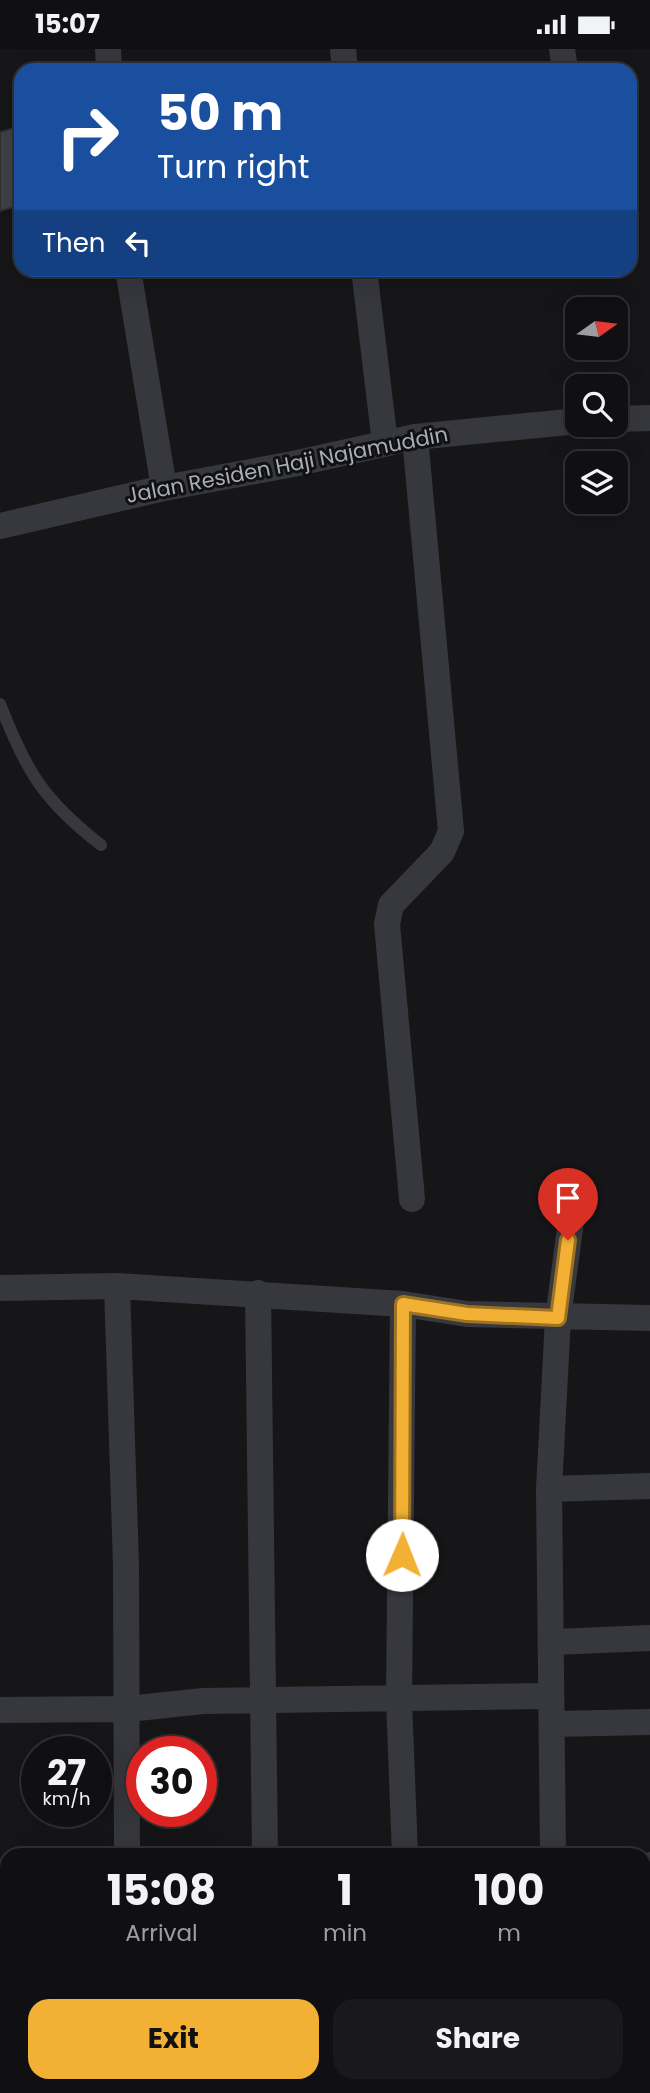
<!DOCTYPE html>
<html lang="en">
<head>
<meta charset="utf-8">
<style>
  :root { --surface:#101012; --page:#19191b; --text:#f1f3f6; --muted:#9c9d9f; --line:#303032; --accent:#f2b134 }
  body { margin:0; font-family:Poppins,sans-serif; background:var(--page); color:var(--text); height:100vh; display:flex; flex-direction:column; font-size:26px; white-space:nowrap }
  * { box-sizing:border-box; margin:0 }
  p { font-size:23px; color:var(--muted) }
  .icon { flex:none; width:38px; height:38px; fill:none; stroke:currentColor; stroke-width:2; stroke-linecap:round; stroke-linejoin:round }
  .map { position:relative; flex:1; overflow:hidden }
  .sheet { position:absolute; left:0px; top:1799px; width:651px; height:245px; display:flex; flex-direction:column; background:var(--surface); border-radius:21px 21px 0 0; box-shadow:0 7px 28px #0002,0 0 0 2px var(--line) }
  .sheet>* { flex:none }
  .guide { position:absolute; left:14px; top:14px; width:623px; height:214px; border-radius:21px; box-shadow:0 7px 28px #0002,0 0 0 2px var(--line); background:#1a4fa0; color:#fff; overflow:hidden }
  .needle { width:46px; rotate:76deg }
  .controls { position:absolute; left:565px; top:248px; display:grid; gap:14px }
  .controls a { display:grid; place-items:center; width:63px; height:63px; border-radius:14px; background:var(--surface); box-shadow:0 7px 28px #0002,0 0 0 2px var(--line); font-size:35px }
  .speed { position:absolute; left:21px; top:1687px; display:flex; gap:14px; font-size:35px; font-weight:700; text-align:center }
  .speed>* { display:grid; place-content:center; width:91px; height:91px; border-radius:50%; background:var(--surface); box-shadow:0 7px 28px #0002,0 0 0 2px var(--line); line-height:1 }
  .speed small { font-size:18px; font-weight:400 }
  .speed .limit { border:10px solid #d22; background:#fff; color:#111 }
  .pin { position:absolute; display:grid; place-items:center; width:60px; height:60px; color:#fff; margin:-72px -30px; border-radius:50% 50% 50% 0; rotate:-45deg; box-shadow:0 0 7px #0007 }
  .pin .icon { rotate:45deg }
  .me { position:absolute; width:77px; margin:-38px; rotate:1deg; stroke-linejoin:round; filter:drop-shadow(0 0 5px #0008) }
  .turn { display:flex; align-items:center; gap:24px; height:147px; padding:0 28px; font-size:32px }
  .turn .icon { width:91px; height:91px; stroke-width:2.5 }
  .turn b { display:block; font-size:49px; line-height:60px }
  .then { display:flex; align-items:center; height:66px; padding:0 28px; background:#0003; gap:14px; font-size:26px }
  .eta { display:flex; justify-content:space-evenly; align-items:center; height:119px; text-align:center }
  .eta b { font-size:42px; font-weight:700; line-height:49px }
  .primary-button { display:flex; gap:14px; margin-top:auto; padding:14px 28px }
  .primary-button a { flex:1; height:80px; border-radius:21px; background:var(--accent); color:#111; font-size:28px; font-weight:700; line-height:80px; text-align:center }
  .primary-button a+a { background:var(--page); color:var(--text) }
  .status { display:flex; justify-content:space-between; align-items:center; height:49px; padding:0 35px; background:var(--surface); direction:ltr }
  .status svg { height:19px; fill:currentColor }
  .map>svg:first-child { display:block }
  .building { fill:#404145; stroke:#303034; stroke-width:2 }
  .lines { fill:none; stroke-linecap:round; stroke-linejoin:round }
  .lane { stroke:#37383d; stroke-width:12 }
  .street { stroke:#37383d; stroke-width:26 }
  .route-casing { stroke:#9d7322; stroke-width:18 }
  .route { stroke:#f2b134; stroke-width:12 }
  .labels { text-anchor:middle; stroke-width:6; stroke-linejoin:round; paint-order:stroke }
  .street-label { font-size:21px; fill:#a8adb8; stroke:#111113 }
</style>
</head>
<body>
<div class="status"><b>15:07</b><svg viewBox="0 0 49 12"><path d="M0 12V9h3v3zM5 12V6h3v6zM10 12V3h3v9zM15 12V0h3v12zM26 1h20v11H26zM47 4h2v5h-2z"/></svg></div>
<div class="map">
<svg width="650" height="2044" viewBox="0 0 650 2044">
  <rect width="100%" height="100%" fill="#161618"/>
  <path class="building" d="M21,77V156L0,162V83Z"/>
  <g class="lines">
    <path class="lane" d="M0,655C26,722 43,751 101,796"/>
    <path class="street" d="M108,0L109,21
      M343,0L345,21
      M562,0L565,21
      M128,220L164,439
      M364,220L385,394
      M616,370L650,369
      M0,477L164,439L293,415L415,388L578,372
      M412,1150L387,875L391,856L442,803L451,782L415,388
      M117,1237L126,1515L127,1806
      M0,1239L117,1237L403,1255L467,1265L650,1269
      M258,1244L265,1806
      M403,1255L399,1651L405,1806
      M549,1440L650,1437
      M553,1593L650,1589
      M0,1661L128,1660L203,1652L550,1647
      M553,1675L650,1673
      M553,1806L549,1440L558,1269L571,1172
      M644,1817L650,1816
      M644,1950H650
      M132,2037V2044
      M267,2037V2044
      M415,2037L416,2044
      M556,2044V2037"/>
  </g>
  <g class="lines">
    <g class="route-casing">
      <path id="route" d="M402,1506L403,1255L467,1265L558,1269L568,1191"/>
    </g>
    <use href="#route" class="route"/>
  </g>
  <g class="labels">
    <g class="street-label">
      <text transform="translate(287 416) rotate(-11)" y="7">Jalan Residen Haji Najamuddin</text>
    </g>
  </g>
</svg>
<div class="controls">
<a><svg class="needle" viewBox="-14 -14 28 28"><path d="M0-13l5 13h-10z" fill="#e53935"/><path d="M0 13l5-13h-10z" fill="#9c9d9f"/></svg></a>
<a><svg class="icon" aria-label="search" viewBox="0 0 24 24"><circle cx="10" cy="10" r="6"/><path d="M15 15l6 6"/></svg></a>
<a><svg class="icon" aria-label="layers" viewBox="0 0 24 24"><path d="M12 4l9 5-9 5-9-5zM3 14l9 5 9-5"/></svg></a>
</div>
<div class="speed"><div>27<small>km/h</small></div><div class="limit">30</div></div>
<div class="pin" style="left:568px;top:1191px;background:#d93025"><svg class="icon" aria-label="arrive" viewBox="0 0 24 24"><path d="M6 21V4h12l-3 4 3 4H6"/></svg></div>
<svg class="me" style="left:402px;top:1506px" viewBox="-20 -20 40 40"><circle r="19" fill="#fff"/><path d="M0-13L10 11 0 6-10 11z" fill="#f2b134"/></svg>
<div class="guide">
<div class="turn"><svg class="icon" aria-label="right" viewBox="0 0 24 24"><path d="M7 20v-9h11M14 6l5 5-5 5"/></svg><div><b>50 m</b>Turn right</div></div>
<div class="then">Then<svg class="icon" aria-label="left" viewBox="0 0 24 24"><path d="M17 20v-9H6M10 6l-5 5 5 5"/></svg></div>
</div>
<section class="sheet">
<div class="eta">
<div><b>15:08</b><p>Arrival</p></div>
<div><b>1</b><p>min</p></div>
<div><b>100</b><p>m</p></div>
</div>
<div class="primary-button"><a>Exit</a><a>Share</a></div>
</section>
</div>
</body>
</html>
